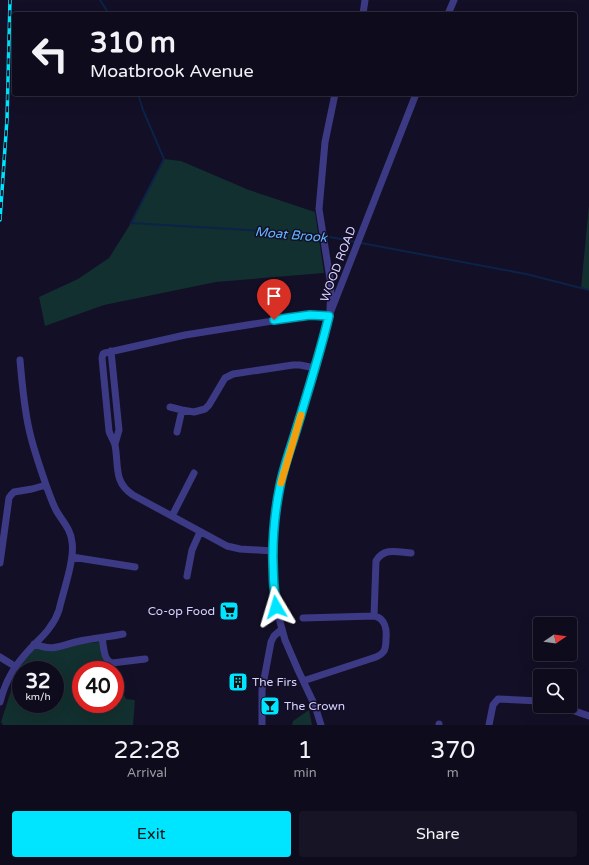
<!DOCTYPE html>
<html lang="en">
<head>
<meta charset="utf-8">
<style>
  :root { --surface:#0e0b1c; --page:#171425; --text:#f1f3f6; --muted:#9b9ba3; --line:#2e2b3b; --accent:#00e5ff }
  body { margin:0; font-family:"Varela Round",sans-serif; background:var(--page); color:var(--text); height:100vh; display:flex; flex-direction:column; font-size:15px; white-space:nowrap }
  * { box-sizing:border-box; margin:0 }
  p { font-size:13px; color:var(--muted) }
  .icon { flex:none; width:22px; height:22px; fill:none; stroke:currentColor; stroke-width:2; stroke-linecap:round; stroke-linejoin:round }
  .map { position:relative; height:725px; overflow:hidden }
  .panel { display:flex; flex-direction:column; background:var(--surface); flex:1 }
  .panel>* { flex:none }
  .top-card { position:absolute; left:12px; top:12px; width:565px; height:84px; border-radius:4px; box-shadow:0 4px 16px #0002,0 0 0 1px var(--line); background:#0e0b1c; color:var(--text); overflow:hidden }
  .needle { width:26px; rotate:77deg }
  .fabs { position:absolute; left:533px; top:617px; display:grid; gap:8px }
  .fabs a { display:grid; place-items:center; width:44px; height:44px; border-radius:4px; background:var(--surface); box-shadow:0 4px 16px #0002,0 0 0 1px var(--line); font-size:20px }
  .speed { position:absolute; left:12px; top:661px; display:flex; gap:8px; font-size:20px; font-weight:700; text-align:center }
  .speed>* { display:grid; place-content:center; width:52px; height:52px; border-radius:50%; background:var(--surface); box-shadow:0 4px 16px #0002,0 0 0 1px var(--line); line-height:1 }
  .speed small { font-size:10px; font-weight:400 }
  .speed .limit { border:6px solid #d22; background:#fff; color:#111 }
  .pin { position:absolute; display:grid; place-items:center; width:34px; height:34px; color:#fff; margin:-41px -17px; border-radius:50% 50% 50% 0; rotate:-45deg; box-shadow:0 0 4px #0007 }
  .pin .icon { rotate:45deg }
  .me { position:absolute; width:44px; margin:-22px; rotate:353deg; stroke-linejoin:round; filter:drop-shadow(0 0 3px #0008) }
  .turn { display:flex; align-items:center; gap:14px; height:84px; padding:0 12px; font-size:18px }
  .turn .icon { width:52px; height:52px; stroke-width:2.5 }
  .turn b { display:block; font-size:28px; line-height:34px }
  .eta { display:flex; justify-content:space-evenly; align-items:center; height:68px; text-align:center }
  .eta b { font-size:24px; font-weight:600; line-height:28px }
  .primary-button { display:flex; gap:8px; margin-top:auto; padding:8px 12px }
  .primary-button a { flex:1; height:46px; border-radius:4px; background:var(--accent); color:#111; font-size:16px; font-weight:600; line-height:46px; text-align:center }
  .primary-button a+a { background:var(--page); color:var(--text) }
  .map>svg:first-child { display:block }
  .green { fill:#12302f; fill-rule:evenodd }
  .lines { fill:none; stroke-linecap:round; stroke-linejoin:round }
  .stream { stroke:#0c2248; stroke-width:2 }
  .minor { stroke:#3d3a85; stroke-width:7 }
  .rail-casing { stroke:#00e5ff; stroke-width:3.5 }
  .rail { stroke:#130f26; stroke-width:2; stroke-dasharray:6; stroke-linecap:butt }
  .route-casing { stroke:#0095a6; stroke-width:10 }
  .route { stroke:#00e5ff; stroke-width:7 }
  .slow { stroke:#f59e0b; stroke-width:7 }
  .labels { text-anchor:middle; stroke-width:3; stroke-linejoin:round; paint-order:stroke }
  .street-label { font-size:12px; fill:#d9d4ff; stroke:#130f26 }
  .poi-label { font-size:12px; fill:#d9d4ff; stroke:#130f26; text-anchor:start }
  .water-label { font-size:13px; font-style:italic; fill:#62b6ff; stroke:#130f26 }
</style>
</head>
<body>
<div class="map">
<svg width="589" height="725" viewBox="0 0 589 725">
  <rect width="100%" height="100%" fill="#130f26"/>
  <path class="green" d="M164,159L181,161L249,190L315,212L324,273L216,282L104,305L45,326L39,297L78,279L109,258L131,223Z
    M589,205V290L581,288Z
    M101,642L112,670H81V704H115V676L126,699L135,700L133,725H3L1,722L18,669L36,647ZM21,670H55V704H21Z
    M309,710L312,725H292L293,721Z"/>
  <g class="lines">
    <path class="stream" d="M100,0L109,14
      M138,94L143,110L164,159L131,223L312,234L321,236
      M325,236L356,242
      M361,243L526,274L589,290"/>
    <path class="minor" d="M363,14L365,0
      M448,14L454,0
      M330,310L331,285L319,209L325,142L335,94
      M111,351L119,430L115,444
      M170,407L182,410L194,412L205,409L209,405L225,378L233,374L293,365H300L315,368
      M177,432L182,410
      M172,516L194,473
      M273,551L240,549L227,546L133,495C113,482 119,465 115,445C114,440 110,436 109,431L102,358L103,354L105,353L185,335L310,315L329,316
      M72,557L135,567
      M0,563L9,498L11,495L14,492L32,489L46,485
      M187,576L192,550L200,532
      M303,618L374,616
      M102,638C104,646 103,660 112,663L145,659
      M34,644C56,652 60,645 80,641C94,638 109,637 123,634
      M0,657L16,667
      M303,681L373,658C377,657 381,655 384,651C386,647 386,643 386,639C387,629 385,618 374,616L376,561C384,547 398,552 411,553
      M0,702C6,679 15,665 31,648C37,641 45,635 50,627C54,622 57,616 59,610C63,592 75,559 72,542C71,529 62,521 56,510C52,502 49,493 46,485C40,467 33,448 29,429C24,407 22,383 20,360
      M560,706L589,716
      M262,725V690L271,642L274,636L282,629
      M321,725L315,706L298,670L285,640L276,607L273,584V566L275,519L280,485L284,471L323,342L329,316L416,94
      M439,725V724
      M489,725L493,705L498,699L540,701"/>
    <g class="rail-casing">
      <path id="rail" d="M0,220L7,119L10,0"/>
    </g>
    <use href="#rail" class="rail"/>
  </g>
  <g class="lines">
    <g class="route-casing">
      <path id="route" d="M274,320L310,315L329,316C320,353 309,388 298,424C292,445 284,465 280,486C272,525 271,567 276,607"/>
    </g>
    <use href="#route" class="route"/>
    <path class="slow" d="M281,483L301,415"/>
  </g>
  <defs>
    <g id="supermarket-square" transform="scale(1)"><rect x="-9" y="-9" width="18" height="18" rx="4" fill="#00e5ff" stroke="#130f26"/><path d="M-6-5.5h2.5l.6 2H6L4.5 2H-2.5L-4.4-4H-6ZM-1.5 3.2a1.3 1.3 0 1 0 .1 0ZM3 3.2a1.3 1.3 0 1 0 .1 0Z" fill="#111"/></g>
    <g id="building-square" transform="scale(1)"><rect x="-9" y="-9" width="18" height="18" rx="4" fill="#00e5ff" stroke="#130f26"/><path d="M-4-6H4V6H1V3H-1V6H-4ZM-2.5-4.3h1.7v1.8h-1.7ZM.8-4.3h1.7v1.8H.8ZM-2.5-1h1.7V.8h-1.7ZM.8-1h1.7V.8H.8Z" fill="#111"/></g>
    <g id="bar-square" transform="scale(1)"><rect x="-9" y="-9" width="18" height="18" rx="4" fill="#00e5ff" stroke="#130f26"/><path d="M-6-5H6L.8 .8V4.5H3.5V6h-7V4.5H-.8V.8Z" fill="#111"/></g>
  </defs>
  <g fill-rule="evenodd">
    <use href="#supermarket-square" x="229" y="611"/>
    <use href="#building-square" x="238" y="682"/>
    <use href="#bar-square" x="270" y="706"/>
  </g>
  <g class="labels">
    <g class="street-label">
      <text transform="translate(338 264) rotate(-69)" y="4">WOOD ROAD</text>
    </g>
    <g class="poi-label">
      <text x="215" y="615" text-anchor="end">Co-op Food</text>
      <text x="252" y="686">The Firs</text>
      <text x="284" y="710">The Crown</text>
    </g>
    <g class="water-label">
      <text transform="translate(291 234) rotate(5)" y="5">Moat Brook</text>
    </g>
  </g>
</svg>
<div class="fabs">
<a><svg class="needle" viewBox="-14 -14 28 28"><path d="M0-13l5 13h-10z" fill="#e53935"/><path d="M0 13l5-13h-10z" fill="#9b9ba3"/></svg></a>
<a><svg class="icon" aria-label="search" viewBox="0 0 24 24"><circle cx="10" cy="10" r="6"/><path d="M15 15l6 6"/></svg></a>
</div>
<div class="speed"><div>32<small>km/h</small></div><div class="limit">40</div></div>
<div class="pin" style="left:274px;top:320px;background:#d93025"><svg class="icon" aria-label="arrive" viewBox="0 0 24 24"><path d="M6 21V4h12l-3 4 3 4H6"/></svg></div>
<svg class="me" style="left:276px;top:607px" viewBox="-20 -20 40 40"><path d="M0-17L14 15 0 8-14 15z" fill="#00e5ff" stroke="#fff" stroke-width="4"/></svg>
<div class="top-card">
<div class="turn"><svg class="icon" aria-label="left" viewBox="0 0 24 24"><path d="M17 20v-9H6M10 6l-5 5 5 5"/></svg><div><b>310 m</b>Moatbrook Avenue</div></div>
</div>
</div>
<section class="panel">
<div class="eta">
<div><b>22:28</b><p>Arrival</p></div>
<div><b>1</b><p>min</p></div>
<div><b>370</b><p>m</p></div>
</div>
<div class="primary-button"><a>Exit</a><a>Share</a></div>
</section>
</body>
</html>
